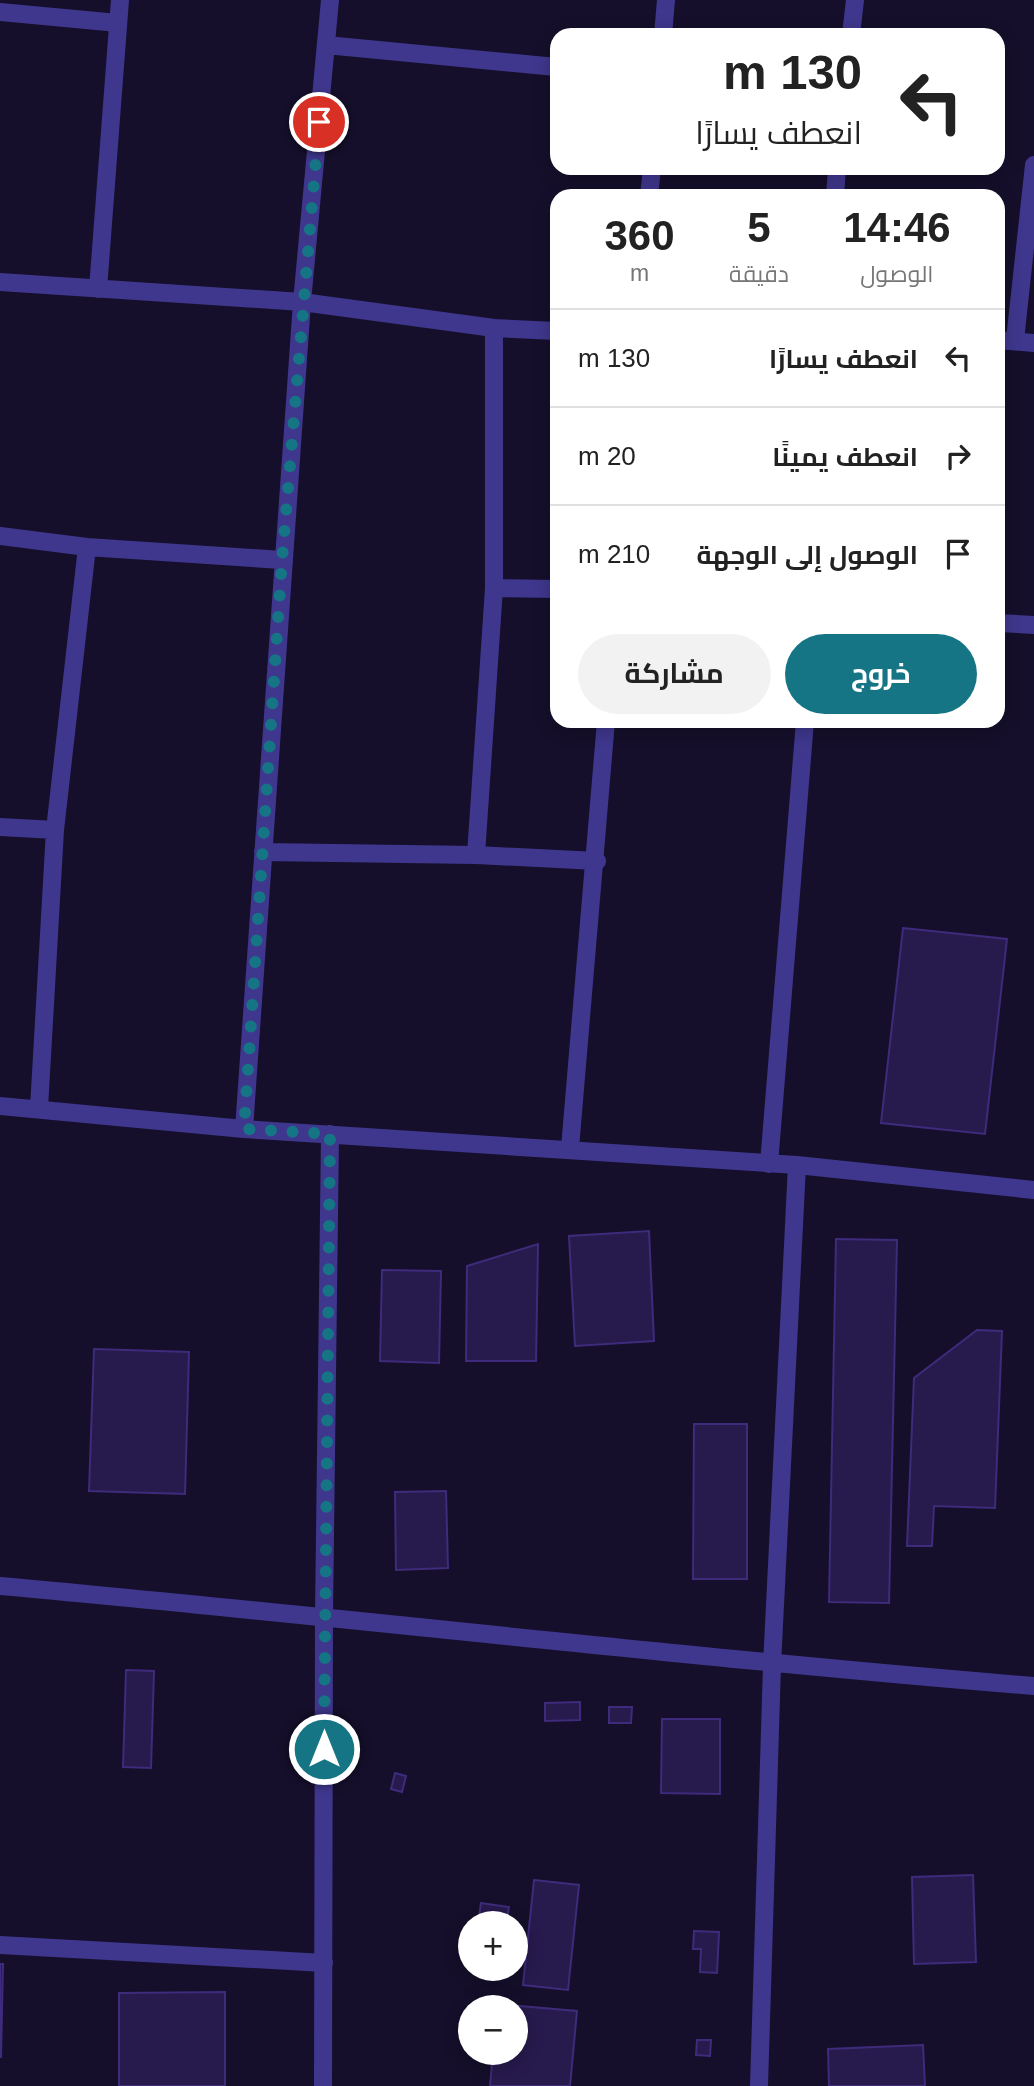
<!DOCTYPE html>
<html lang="ar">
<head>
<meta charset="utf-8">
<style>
  :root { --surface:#fff; --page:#f2f2f2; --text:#222; --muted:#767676; --line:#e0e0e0; --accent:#157585 }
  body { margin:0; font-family:Helvetica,Cairo,sans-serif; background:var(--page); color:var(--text); direction:rtl; height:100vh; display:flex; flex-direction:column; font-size:26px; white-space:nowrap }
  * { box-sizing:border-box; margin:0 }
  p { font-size:23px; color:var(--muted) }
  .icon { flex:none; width:38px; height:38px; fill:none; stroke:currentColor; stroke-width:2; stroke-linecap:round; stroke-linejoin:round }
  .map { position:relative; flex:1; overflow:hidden; direction:ltr }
  .drawer { position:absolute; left:550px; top:189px; width:455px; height:539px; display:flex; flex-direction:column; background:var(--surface); border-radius:21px; box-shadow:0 4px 18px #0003; direction:rtl }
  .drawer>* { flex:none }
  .hud { position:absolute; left:550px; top:28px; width:455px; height:147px; border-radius:21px; box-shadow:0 4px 18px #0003; direction:rtl; background:#fff; color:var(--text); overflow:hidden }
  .controls { position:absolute; left:458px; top:1911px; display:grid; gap:14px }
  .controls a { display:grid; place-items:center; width:70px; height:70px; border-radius:50%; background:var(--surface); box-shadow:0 4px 18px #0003; font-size:35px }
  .pin { position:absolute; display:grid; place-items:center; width:60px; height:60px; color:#fff; margin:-30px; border:4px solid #fff; border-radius:50%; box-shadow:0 2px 7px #0007 }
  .me { position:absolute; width:77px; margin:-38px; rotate:0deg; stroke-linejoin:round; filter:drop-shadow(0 0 5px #0008) }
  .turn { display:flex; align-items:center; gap:24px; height:147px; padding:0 28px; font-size:32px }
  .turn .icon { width:91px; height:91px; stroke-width:2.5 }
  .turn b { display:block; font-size:49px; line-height:60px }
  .eta { display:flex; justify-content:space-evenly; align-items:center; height:119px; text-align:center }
  .eta b { font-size:42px; font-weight:700; line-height:49px }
  .primary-button { display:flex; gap:14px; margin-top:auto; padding:14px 28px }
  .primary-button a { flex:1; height:80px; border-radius:42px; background:var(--accent); color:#fff; font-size:28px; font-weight:700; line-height:80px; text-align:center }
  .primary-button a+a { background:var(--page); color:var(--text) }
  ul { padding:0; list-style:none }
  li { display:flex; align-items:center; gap:21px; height:98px; padding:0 28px; border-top:2px solid var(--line) }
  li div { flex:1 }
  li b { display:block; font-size:26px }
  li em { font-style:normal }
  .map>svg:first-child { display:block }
  .building { fill:#271a4d; stroke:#3e2b7b; stroke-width:2 }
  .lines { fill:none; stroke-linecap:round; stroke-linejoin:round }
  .minor { stroke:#3f378d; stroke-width:18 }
  .route { stroke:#157585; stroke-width:12; stroke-dasharray:0 21.6 }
</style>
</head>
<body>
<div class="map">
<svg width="1034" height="2086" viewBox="0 0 1034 2086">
  <rect width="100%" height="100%" fill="#150f2b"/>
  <path class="building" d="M903,928L1007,939L985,1134L881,1123Z
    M649,1231L654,1341L575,1346L569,1236Z
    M836,1239L897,1240L889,1603L829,1602Z
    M538,1244L536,1361H466L467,1266Z
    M382,1270L441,1271L439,1363L380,1361Z
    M977,1330L1002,1331L995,1508L934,1506L932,1546H907L914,1378Z
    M94,1349L189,1352L185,1494L89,1491Z
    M694,1424H747V1579H693Z
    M446,1491L448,1568L396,1570L395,1492Z
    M126,1670L154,1671L151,1768L123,1767Z
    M580,1702V1720L545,1721V1703Z
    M609,1707H632L631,1723H609Z
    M662,1719H720V1794L661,1793Z
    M395,1773L406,1776L402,1792L391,1789Z
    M973,1875L976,1962L914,1964L912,1877Z
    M534,1880L579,1885L568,1990L523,1985Z
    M481,1903L509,1907L506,1923H478Z
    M694,1931L719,1932L717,1973L700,1972L701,1949H693Z
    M0,1964H3L1,2057H0Z
    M225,1992V2086H119V1993Z
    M497,2004L577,2011L570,2086H490L493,2053H516V2007H497Z
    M697,2040H711L710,2056L696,2055Z
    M923,2045L925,2086H829L828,2049Z"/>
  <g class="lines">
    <path class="minor" d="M0,12L118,23
      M663,35L666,0
      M851,35L855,0
      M326,45L556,67
      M649,196L652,168
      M835,196L837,168
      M0,282L302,302L494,328L556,331
      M98,289L120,0
      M998,340L1034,343
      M1015,340L1034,165
      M0,536L87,547L282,560
      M494,588L556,589
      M998,623L1034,625
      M0,827L55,830
      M263,852L476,855L597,861
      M476,855L494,588V328
      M0,1106L244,1129L797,1165L1034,1190
      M39,1108L55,830L87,547
      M244,1129L302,302L330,0
      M570,1148L606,721
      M769,1164L805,721
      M0,1586C345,1617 689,1658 1034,1686
      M0,1945L324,1963
      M323,2086L324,1615L330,1134
      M759,2086L772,1665L797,1165"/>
  </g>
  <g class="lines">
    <path class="route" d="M319,122L282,560L244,1129L330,1134L324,1749"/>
  </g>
</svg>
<div class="controls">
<a>+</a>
<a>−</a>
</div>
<div class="pin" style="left:319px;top:122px;background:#d93025"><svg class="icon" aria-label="arrive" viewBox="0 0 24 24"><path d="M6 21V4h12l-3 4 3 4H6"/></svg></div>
<svg class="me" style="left:324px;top:1749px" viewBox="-20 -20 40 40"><circle r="17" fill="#157585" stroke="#fff" stroke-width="3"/><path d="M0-11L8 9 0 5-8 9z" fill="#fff"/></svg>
<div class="hud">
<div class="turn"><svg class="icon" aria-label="left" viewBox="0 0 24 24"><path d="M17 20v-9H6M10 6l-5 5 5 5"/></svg><div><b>130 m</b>انعطف يسارًا</div></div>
</div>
<section class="drawer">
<div class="eta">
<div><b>14:46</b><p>الوصول</p></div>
<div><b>5</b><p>دقيقة</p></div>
<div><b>360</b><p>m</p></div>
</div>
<ul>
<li><svg class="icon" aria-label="left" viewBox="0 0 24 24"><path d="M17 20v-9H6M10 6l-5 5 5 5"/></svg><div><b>انعطف يسارًا</b></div><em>130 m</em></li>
<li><svg class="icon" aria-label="right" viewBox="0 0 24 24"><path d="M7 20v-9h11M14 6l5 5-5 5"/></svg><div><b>انعطف يمينًا</b></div><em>20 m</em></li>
<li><svg class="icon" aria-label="arrive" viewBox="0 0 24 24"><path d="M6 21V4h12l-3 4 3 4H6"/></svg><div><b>الوصول إلى الوجهة</b></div><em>210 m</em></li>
</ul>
<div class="primary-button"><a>خروج</a><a>مشاركة</a></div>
</section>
</div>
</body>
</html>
